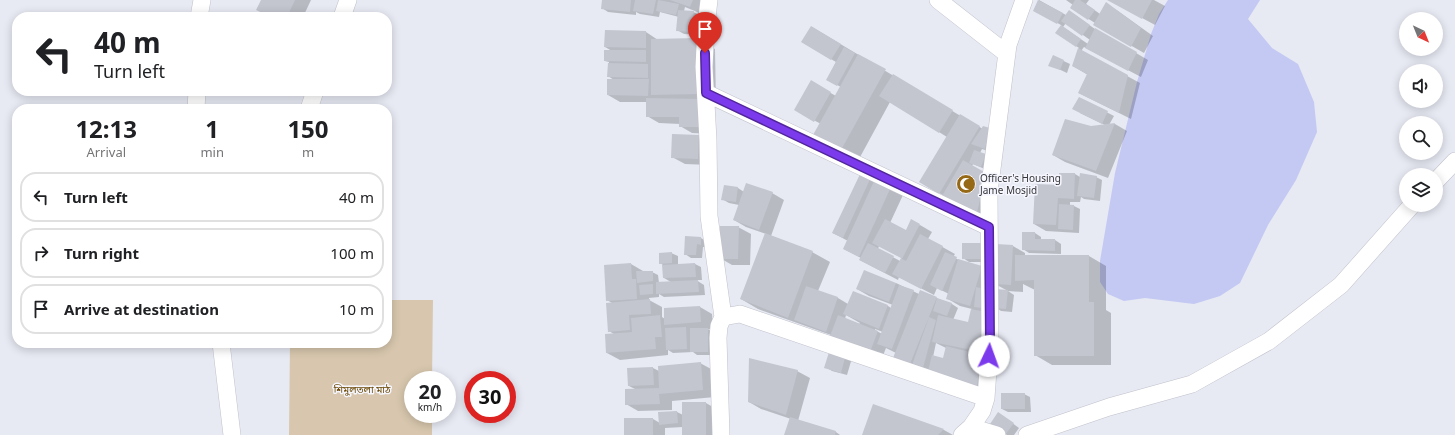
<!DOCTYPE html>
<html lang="en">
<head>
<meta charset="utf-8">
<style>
  :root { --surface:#fff; --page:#f2f2f2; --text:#202124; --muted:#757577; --line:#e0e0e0 }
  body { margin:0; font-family:"Noto Sans","Noto Sans Bengali",sans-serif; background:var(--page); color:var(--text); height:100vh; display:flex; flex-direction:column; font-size:15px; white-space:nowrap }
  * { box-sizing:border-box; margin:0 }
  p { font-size:13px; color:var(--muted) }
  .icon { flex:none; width:22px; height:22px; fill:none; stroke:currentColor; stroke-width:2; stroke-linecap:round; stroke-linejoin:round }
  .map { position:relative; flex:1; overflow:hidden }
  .side { position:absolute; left:12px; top:104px; width:380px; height:244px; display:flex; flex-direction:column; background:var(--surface); border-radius:16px; box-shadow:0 2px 10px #0003 }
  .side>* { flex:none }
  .banner { position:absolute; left:12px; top:12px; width:380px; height:84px; border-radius:16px; box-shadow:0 2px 10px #0003; background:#fff; color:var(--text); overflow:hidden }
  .needle { width:26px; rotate:137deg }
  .controls { position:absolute; left:1399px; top:12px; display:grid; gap:8px }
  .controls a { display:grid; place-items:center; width:44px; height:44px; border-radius:50%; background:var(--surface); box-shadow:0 2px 10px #0003; font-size:20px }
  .speed { position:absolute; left:404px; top:371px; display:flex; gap:8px; font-size:20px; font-weight:700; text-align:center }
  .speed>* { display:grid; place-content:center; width:52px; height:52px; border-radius:50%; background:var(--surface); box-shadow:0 2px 10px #0003; line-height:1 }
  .speed small { font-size:10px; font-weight:400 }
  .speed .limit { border:6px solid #d22; background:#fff; color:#111 }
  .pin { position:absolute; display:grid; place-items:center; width:34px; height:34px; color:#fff; margin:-41px -17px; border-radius:50% 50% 50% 0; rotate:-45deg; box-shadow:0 0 4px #0007 }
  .pin .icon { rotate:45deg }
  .me { position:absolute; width:44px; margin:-22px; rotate:3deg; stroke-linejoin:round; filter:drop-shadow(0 0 3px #0008) }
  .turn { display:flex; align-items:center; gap:14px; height:84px; padding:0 16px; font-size:18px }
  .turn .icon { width:52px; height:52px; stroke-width:2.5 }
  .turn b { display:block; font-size:28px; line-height:34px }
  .eta { display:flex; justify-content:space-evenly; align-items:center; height:68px; text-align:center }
  .eta b { font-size:24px; font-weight:700; line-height:28px }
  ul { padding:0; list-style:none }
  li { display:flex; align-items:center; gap:12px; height:50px; margin:0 8px 6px; padding:0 8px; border:2px solid var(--line); border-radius:16px }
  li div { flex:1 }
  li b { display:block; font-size:15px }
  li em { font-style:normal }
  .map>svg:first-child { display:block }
  .green { fill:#d8c7ae }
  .water { fill:#c3c9f3 }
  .shadow { fill:#0003; fill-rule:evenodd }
  .building { fill:#c3c5cf }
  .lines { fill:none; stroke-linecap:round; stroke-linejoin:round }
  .street-casing { stroke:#c0c2cc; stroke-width:18 }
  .street { stroke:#fff; stroke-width:17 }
  .route-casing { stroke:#51269a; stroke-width:10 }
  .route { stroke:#7c3aed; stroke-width:7 }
  .labels { text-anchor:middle; stroke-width:3; stroke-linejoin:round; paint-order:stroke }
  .poi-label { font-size:10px; fill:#343438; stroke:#f5f6fe; text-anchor:start }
  .park-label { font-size:10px; fill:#6a4701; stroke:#f5f6fe }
</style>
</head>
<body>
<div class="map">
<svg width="1455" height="435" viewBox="0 0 1455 435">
  <rect width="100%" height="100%" fill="#e7e9f3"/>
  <path class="green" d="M387,300H433L432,380H413V414H432V435H289L290,343H387Z"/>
  <path class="water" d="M1168,0H1260L1248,19L1272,48L1298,64L1314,102L1317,132L1296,180L1268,225L1240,283L1220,296L1194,304L1145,298L1124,301L1108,294L1100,282V261L1115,173L1137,82L1151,34L1159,14Z"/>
  <path class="shadow" d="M262,0H311L303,17H271L257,9Z
    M603,0H707L702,14L685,7L684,11L693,12L700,15L698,35L684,34L677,30L679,17L660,12L659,17L640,14L636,12V15L608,12L602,8Z
    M1039,0L1066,15H1075L1095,29L1148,60L1141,77L1084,47L1081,51L1140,83L1131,119L1079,93L1088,75L1073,66L1079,48L1076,46L1061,25L1034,10ZM1066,23L1090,40L1088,44L1063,27Z
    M1066,0H1089L1086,4L1100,14L1106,4L1118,11L1153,36L1144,53L1095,25V23L1071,8L1073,5Z
    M1109,0H1154L1165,6L1155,25Z
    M812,27L964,118L983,129V128L991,152L982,149L980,153L985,155L987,170L973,164L972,166L989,219L939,193L947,137L890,102L859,159L832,145L821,124L795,110L811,82L836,96L841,87L827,80L836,62L802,42Z
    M606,31L646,32L658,40L698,39L715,49L716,104H708L713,134L692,133L680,126V124L659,123L647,116V102H620L608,95L614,80L608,76L609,62L605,61L612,51L605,47Z
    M1053,56L1070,64L1067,73L1050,65Z
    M1079,98L1114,116L1109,125L1115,124L1127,131L1108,178L1065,162L1053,155L1105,125L1080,113Z
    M699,136L711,143L710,165L685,164L672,157Z
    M862,171L903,195L890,223L906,231L920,225L932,232L928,239L955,254L953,257L961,261L981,267L989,358L975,355L985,361L989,393L906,364L896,353L886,348L882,358L831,335L758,309L741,299L766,234L746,227L734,220L739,205L729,203L722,199L725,186L738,188L744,192L772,193L784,200L771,236L812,252L830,262L818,291L838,298L848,304L888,306L891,308L893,305L869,296L857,289L896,283L919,294L936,298L952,304L958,308L953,320L969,323L972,309L960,306L948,299L949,294L937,288L934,295L899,277L898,280L873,267L860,260L861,258L844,249L848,241L833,233ZM879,246L902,258L900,261L878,249ZM846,315L860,323L859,324L845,319ZM875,329L883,332L882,334L875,330ZM936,343L946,348L944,359L933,357Z
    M1060,174H1075L1080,177H1096L1102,180L1100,201L1084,199L1081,197L1080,202H1070V205L1074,206L1080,209L1079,233L1046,231L1034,224L1060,186Z
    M738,227L751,234L750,265H732L720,258Z
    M1035,233L1041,237V240H1055L1061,244V254L1029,253L1023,249Z
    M686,237L701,238L707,242V247H703L702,258H691L685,254Z
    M963,244L987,262H969L963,258Z
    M1013,246L1025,253V256H1089L1106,266V310L1111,313V365H1052L1035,355V290L1023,284V292L1008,291L995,284Z
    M671,253L678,256V265L695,264L701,267L702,280H696L704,285L705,295L664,297L659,294V297L649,298V300L662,307V317L665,319L700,307L712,314L713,329H708L714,333L713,355H697L693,352L673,353L668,350V355L620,360L607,353L614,334L609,331L612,303L607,300L631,264L643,271L652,272L658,275L659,283L671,282L664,278L663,265L660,263Z
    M997,290L1008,291L1014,295L1012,312L1001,311L995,307Z
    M846,355L852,358L847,375L832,371L826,367Z
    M700,363L713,370L715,397L672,401V410L638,411L626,404L635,389L629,386L653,368L659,371Z
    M797,371L810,378L798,421L836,432L840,435H786L791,419L761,409L749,402Z
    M1024,394L1030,397L1031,412H1008L1002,409Z
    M706,403L718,410V435H683V427L665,428V435H625L653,419L660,423L659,413L677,412L683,415Z
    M874,405L944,430L953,435H863Z
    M1004,417L1019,428L1014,435H1007L991,424Z"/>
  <path class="building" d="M261,0H295L287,17H271L256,10Z
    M602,0H631L630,12L601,9Z
    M635,0H656L653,14L633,11Z
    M658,0L679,4L676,15L656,11Z
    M670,0H693L690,7Z
    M1038,0L1063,13L1057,24L1033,11Z
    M1075,0H1080L1095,10L1088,20L1070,8Z
    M1107,0H1152L1142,19Z
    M1106,2L1141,28L1131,47L1093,25Z
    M678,10L694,11L692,32L676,31Z
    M1069,10L1090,25L1082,36L1061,21Z
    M1061,25L1081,39L1076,47L1055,33Z
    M811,26L841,44L831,60L801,42Z
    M1095,28L1137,52L1128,71L1085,48Z
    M605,30L646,31V48L604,47Z
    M698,38L699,94L651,95V39Z
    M844,47L855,53L837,86L826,80Z
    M1078,48L1128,75L1119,113L1078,93L1087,74L1072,66Z
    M604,50H646V62L604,61Z
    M858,54L886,69L841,150L813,135Z
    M1053,55L1064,60L1060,70L1048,66Z
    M608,63L648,64V78L607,77Z
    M893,74L953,110L939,133L879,96Z
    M607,79H649L648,96L607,95Z
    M811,80L831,92L814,122L794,110Z
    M1079,97L1108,111L1102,124L1072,109Z
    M646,98L701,99V127H679V117H646Z
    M960,114L980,126L939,194L919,182Z
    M1065,119L1091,126L1115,123L1096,171L1052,155Z
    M983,126L990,128L985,149L971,144Z
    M672,134L699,135L698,159L671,158Z
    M974,150L986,154L981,167L969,163Z
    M963,160L986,173L977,213L942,196Z
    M862,170L872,175L843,238L832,233Z
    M1059,173H1075L1074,199L1058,198L1056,225L1033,224L1035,184L1059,185Z
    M1080,173L1097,176L1094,198L1077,196Z
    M875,179L891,187L859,257L843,249Z
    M746,183L773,192L759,230L733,220Z
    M724,185L738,187L736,202L721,200Z
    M1059,204L1074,205L1073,230L1058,229Z
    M885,219L906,230L911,219L920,224L902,259L906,261L920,234L943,246L921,289L892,274L901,258L872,243Z
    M720,226H739L738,259H719Z
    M1022,232H1035V239H1055V251L1022,250Z
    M765,233L813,251L788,318L740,299Z
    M685,236L701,237V245L697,244L696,255H684Z
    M868,243L894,256L885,273L859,260Z
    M962,243H981V259H962Z
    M996,244L1013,245L1011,285L994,284Z
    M672,252V263L659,264V253Z
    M945,252L957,257L942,291L930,285Z
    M1015,255H1089V302H1094V356H1034V280L1015,281Z
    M958,259L982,266L970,306L946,299Z
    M631,263L632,279H636L637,299L606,301L604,265Z
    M695,263L696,277L663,278L662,265Z
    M864,270L896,283L889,302L856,289Z
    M636,271H653V281L637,283Z
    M698,280L699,292L656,294V282Z
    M653,284V294L640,295L639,285Z
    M899,285L914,290L892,349L877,344Z
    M806,286L838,297L826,332L794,320Z
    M976,287L984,289L982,308L974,307Z
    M996,289L1008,290L1006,309L994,308Z
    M920,290L937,297L910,364L893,358Z
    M853,291L888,305L879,329L843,314Z
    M937,298L952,303L947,316L933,311Z
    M650,299L651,314L629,315L630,330L608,332L606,303Z
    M700,306L701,322L664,325V308Z
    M971,309L986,312L977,351L932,342L938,315L968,322Z
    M660,315L662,337H655L656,349L606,353L605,334L632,332L631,318Z
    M838,315L878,331L870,352L830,336Z
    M929,317L936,320L923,368L912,365Z
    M686,327L687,349L666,350L665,328Z
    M690,328H708V352H690Z
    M946,346L973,353L971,369L979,371L977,387L928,371L932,355L943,358Z
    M830,349L846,354L841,373L824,368Z
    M749,358L798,370L786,415L748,402Z
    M701,362L703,390L659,394L660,404L625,405V389L659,388L658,366Z
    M653,367L654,385L628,386L627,368Z
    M1001,393H1025V409H1001Z
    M682,402H706V435H682Z
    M873,404L944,429L938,435H862Z
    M677,411L678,423L659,425L658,412Z
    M998,412L1014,423L1005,435L990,424Z
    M790,417L836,431L835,435H784Z
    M624,418H653V435H624Z"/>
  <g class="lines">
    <g class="street-casing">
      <path id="street" d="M709,0L706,26L704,67L708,140L709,216L723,317L719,326L718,338L721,435
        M938,0L1007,54
        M199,17L202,0
        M342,17L348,0
        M706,93L989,227
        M196,109L197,91
        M309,109L315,91
        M1436,181L1455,161
        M723,317L740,314L986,398
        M221,343L232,435
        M971,427L997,435
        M962,435L971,427L982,411L986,398L990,342L989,192L1008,45L1024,0
        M1027,435L1109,407L1192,384L1269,341L1341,285L1412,205"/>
    </g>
    <use href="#street" class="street"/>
  </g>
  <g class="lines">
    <g class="route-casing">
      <path id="route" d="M705,53L706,93L989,227L990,342L989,356"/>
    </g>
    <use href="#route" class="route"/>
  </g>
  <defs>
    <g id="mosque-disc" transform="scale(1)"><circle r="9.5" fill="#966917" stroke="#f5f6fe"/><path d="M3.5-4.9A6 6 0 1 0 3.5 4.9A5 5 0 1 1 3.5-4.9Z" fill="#fff"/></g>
  </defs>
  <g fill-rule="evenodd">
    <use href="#mosque-disc" x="966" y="184"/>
  </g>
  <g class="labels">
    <g class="poi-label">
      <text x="980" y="182">Officer's Housing<tspan x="980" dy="12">Jame Mosjid</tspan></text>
    </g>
    <g class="park-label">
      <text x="362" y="393">শিমুলতলা মাঠ</text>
    </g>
  </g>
</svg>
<div class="controls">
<a><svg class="needle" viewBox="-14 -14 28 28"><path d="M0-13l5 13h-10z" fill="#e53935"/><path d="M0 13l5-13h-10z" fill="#757577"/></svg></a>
<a><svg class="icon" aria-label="sound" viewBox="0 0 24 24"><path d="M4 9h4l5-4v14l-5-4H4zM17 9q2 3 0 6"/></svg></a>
<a><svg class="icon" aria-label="search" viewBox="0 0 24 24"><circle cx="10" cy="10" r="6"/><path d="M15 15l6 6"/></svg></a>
<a><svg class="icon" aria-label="layers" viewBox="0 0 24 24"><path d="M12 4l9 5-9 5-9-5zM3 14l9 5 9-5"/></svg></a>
</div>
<div class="speed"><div>20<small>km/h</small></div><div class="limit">30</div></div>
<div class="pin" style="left:705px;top:53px;background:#d93025"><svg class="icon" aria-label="arrive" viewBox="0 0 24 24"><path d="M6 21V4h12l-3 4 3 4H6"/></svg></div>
<svg class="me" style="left:989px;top:356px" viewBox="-20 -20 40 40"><circle r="19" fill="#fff"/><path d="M0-13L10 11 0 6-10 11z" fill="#7c3aed"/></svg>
<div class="banner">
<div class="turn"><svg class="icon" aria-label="left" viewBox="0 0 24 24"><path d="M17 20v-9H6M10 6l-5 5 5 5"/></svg><div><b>40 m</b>Turn left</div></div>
</div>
<section class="side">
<div class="eta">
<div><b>12:13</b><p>Arrival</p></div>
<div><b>1</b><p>min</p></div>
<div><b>150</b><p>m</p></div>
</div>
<ul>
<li><svg class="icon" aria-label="left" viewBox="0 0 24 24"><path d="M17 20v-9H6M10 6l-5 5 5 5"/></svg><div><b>Turn left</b></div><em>40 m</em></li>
<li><svg class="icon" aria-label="right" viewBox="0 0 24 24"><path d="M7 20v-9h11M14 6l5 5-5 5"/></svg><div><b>Turn right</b></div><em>100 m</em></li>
<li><svg class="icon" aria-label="arrive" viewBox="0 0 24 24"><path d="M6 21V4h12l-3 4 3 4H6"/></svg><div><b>Arrive at destination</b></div><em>10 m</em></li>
</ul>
</section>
</div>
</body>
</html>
